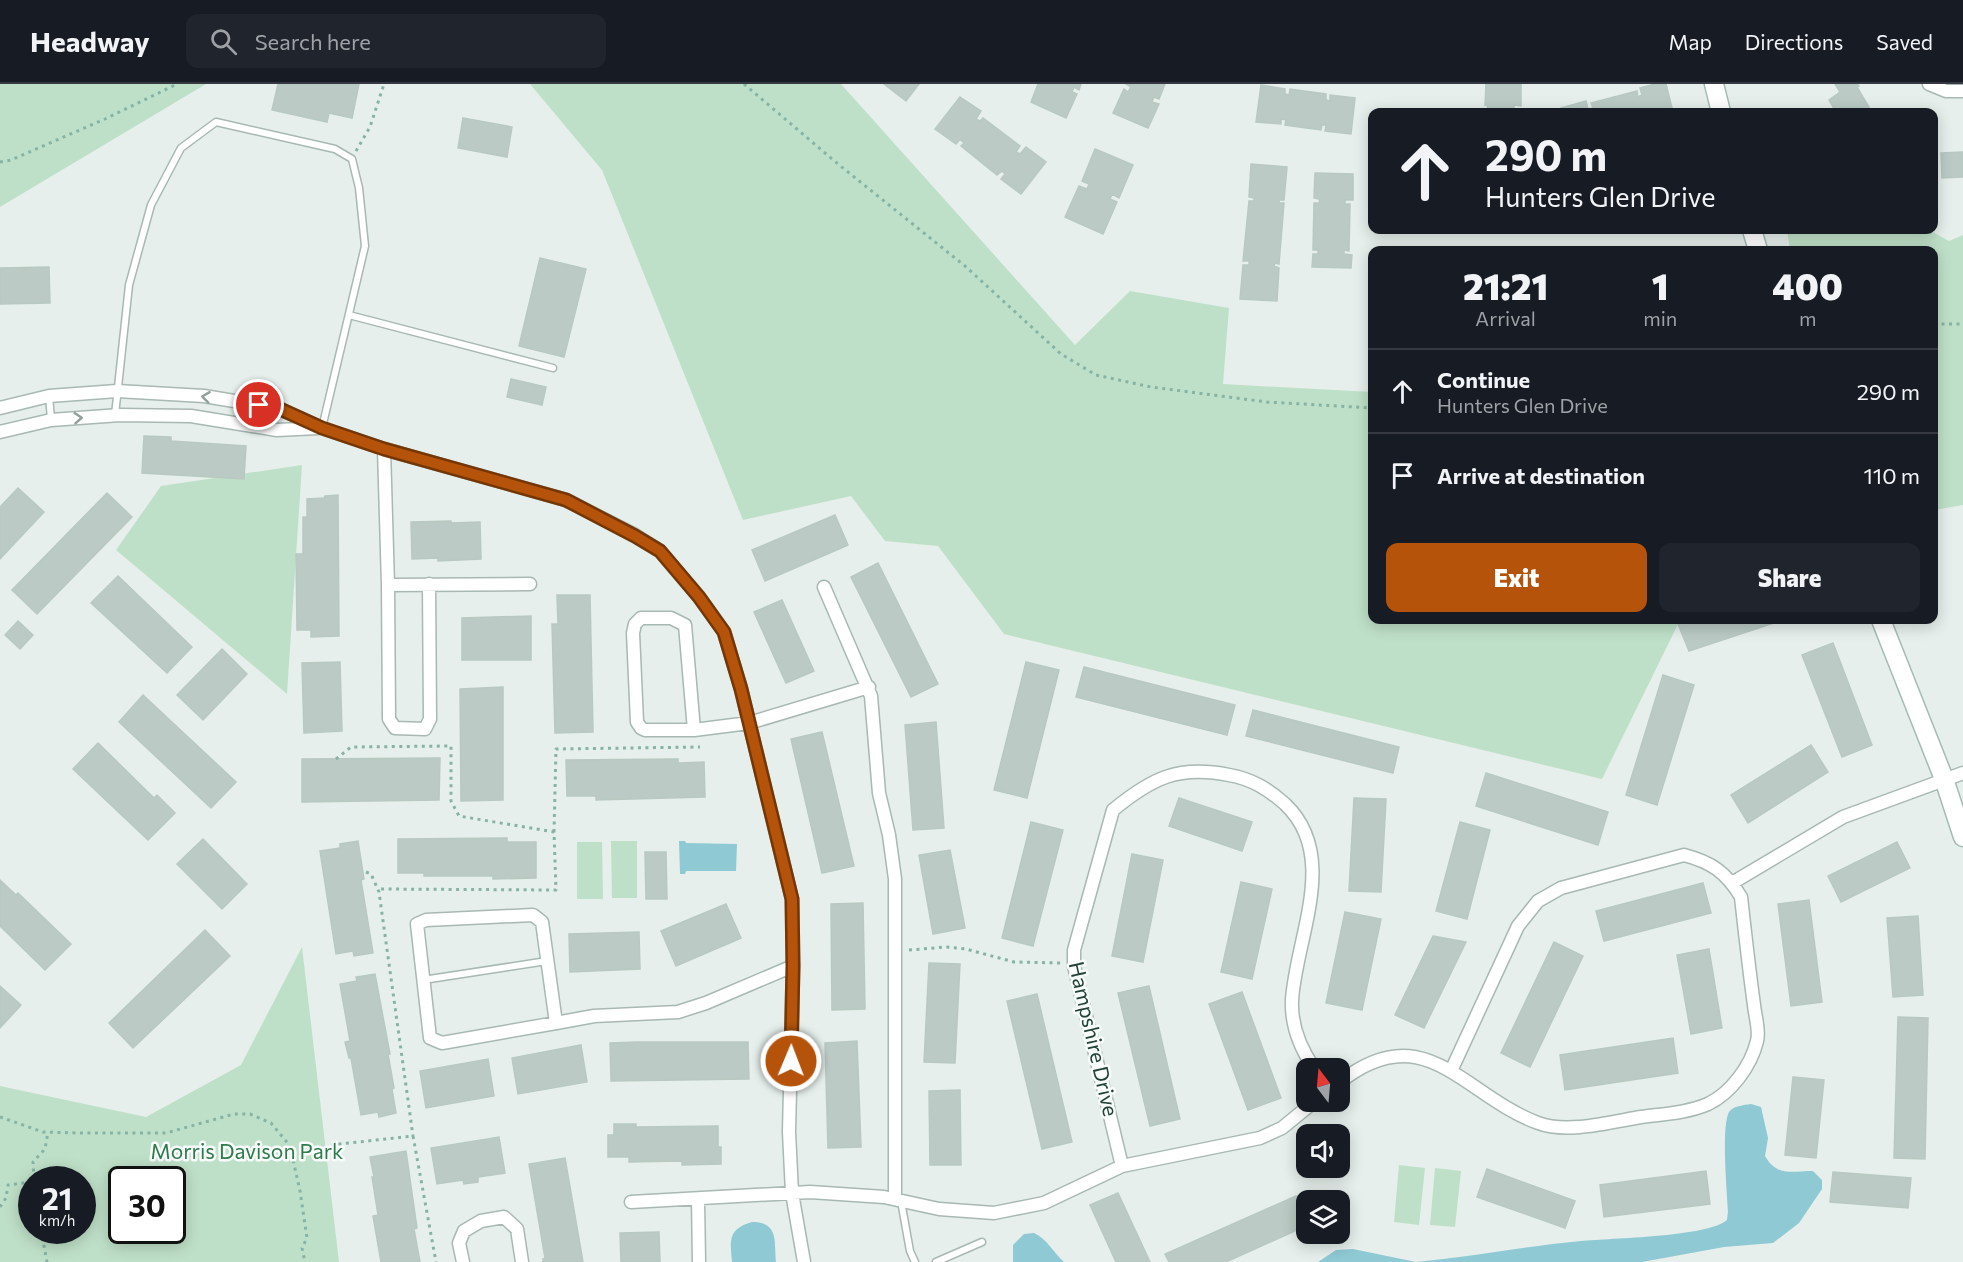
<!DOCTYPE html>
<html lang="en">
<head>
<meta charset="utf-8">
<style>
  :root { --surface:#171b24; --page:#20242c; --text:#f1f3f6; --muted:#9ea1a6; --line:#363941; --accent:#b45309 }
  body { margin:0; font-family:Commissioner,sans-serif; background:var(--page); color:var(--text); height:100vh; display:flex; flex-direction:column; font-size:22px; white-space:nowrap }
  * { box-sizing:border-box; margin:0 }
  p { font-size:20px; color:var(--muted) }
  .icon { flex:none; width:33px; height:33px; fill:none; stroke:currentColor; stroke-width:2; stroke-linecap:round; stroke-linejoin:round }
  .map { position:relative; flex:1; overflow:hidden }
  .side { position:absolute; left:1368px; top:162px; width:570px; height:378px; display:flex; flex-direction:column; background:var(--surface); border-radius:12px; box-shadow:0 3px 15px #0003 }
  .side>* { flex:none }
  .banner { position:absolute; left:1368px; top:24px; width:570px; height:126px; border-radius:12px; box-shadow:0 3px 15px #0003; background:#171b24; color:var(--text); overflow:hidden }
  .needle { width:39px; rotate:344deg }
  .buttons { position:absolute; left:1296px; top:974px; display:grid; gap:12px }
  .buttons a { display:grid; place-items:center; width:54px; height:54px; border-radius:12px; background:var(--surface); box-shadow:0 3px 15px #0003; font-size:30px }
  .speed { position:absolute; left:18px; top:1082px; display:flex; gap:12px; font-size:30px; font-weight:700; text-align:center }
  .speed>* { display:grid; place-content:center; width:78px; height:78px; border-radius:50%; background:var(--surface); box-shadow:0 3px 15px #0003; line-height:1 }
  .speed small { font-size:15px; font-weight:400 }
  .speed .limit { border:3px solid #111; border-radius:9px; background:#fff; color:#111 }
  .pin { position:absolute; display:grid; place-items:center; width:51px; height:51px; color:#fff; margin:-26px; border:3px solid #fff; border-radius:50%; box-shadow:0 2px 6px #0007 }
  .me { position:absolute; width:66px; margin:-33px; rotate:1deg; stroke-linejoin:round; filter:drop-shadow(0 0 4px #0008) }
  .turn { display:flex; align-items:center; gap:21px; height:126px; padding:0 18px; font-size:27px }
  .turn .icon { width:78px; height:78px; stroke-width:2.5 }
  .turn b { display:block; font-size:42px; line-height:51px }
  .eta { display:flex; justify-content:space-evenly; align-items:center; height:102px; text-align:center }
  .eta b { font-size:36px; font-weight:800; line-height:42px }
  .action { display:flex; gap:12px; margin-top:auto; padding:12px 18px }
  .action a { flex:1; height:69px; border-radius:12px; background:var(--accent); color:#fff; font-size:24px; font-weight:800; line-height:69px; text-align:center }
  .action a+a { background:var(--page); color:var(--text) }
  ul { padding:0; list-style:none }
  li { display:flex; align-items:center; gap:18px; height:84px; padding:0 18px; border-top:2px solid var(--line) }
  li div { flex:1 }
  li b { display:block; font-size:22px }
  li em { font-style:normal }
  header { display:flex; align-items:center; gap:36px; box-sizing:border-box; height:84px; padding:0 30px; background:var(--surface); border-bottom:2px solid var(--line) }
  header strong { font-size:28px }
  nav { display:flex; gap:33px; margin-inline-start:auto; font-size:21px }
  .search { width:420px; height:54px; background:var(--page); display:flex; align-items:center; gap:15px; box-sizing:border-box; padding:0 21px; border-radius:12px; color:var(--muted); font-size:22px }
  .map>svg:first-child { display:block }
  .green { fill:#bfe0c8; fill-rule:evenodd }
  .water { fill:#8ec9d4 }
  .building { fill:#bbcac4; stroke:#b8c9c2; stroke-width:1.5 }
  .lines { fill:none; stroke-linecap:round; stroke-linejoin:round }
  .lane-casing { stroke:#a8b8b2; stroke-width:9 }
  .street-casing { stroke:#a8b8b2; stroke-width:15 }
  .secondary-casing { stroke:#a4bbb3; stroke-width:21 }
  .path { stroke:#86b3a5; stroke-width:3; stroke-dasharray:3 4.5; stroke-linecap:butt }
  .lane { stroke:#fff; stroke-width:6 }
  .street { stroke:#fff; stroke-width:12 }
  .secondary { stroke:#fff; stroke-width:18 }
  .oneway { stroke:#92a09c }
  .route-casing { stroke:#753606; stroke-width:15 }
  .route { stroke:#b45309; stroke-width:10 }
  .labels { text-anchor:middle; stroke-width:5; stroke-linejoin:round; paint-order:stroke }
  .street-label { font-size:21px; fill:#24423a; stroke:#f7fbf9 }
  .park-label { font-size:21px; fill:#2d7a4b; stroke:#f7fbf9 }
</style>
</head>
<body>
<header>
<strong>Headway</strong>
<div class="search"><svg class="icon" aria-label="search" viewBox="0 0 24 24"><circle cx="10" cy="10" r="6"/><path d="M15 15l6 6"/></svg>Search here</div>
<nav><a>Map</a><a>Directions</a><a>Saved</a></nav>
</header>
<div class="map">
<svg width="1963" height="1178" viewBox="0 0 1963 1178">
  <rect width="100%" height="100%" fill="#e6efeb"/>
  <path class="green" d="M0,0H206L0,123Z
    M530,0H841L1075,261L1130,207L1229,224L1223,300L1372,308V536H1680L1602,695L1004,550L938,462L885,457L851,412L743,436L602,86Z
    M1787,146H1929L1949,157L1963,151V421L1934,426V166H1790Z
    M302,381L287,610L116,466L161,402Z
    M611,757H637V814H612Z
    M577,758H602L603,815H577Z
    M302,863L339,1178H0V1002L146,1033L241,981ZM32,1095H82V1146H32ZM122,1095H172V1146H122Z
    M1399,1081L1425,1084L1419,1141L1394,1138Z
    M1435,1084L1461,1087L1455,1143L1430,1141Z"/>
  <path class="water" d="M679,757H685L686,759L737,760L736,787H686L685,790H680Z
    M1751,1020L1761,1023L1768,1054L1765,1072C1777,1093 1792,1087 1813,1087L1822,1096V1105L1799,1139L1773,1159L1724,1163L1642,1178H1416C1471,1173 1526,1162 1581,1157C1611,1154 1708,1153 1727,1136L1728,1127C1727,1108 1721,1043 1729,1028C1733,1022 1744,1021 1751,1020Z
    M752,1138C779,1138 774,1157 776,1178H732C730,1156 728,1145 752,1138Z
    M1034,1149C1048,1156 1053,1168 1064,1178H1013V1161L1024,1150Z
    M1353,1165L1416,1178H1318L1336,1166Z"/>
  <path class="building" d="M278,0H359L352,34L329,29L327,38L272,26Z
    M884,0H919L906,17Z
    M1038,0H1081L1079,6L1074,3L1072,8L1077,10L1066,34L1031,18Z
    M1126,0H1165L1159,15L1154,13L1152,18L1159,20L1148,44L1113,29L1124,5L1128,8L1131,3Z
    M1486,0H1521V22L1514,21V25L1521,26V28H1485V25H1488L1487,21H1485Z
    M1655,0H1666L1673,28H1562L1561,24L1586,17L1588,25L1593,24L1591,19L1637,7L1638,13L1642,11L1640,4Z
    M1835,0H1857L1859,2L1857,3L1870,25L1865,28H1836L1829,16L1840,8Z
    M1261,1L1285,5V10L1289,11L1290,5L1326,10V16L1330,17V11L1355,14L1351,50L1325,47L1326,41H1322L1321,46L1285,41L1286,36L1281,35V40L1256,38Z
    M960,13L981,27L976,35L980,37L983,34L1020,62L1016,68L1020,70L1026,63L1046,78L1021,110L1001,95L1005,90L1002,87L997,91L961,62L964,59L960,55L956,60L935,45Z
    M463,34L512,43L507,73L458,64Z
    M1095,65L1133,81L1119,114L1112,110L1110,115L1117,118L1103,150L1065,133L1079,102L1087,105L1089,100L1082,97Z
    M1963,68V93L1942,94L1941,69Z
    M1251,80L1287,83L1284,116H1279V119H1284L1279,180L1275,179L1274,182L1279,184L1277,217L1240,215L1243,181H1249V177H1243L1249,117H1254V114L1249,113Z
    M1315,89L1353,90V116H1345V120H1350L1349,167L1344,166V170L1352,171L1351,184L1312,183L1313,170H1318V166H1313L1314,119H1320L1319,115L1314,114Z
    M540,174L586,185L564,273L519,262Z
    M49,183L50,219L0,220V184Z
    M511,295L546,303L542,321L507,313Z
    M144,352L171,353V357L246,362L244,395L142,389Z
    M18,404L44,428L0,475V423Z
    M107,409L132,433L37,530L12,506Z
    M338,411L339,552L311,553V546H297L296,470H303V433H307V415L324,414L325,412Z
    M835,431L848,461L765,497L752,466Z
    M451,437V439L480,438L481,475L438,477V474L412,475L411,438Z
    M878,479L938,600L911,613L851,493Z
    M118,492L192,563L167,589L91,519Z
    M557,511H590L593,648L555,649L552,540H558Z
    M782,516L814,587L786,599L754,528Z
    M531,532V576H462V534Z
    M1690,536H1783L1689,567L1678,540Z
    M18,537L33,551L20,565L5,551Z
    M1833,559L1872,661L1842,673L1802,571Z
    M222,565L247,590L203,636L177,611Z
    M340,578L342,647L304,649L302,579Z
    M1026,578L1059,586L1027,714L994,706Z
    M1084,583L1235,621L1227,651L1076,613Z
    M1663,591L1694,601L1657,721L1626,711Z
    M503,603V716L461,717L460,605Z
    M143,611L236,698L211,724L119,638Z
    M1253,626L1399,663L1393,689L1246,652Z
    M936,638L944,744L913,746L905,641Z
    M822,648L854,782L822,789L791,655Z
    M98,659L154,714L157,711L175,729L148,756L73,685Z
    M1811,661L1828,688L1748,739L1731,711Z
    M440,674L439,716L302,718V675Z
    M678,675V679L704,678L705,713L596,716V712H567L566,676Z
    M1486,689L1608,728L1598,761L1476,722Z
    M1179,714L1252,738L1242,767L1169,742Z
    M1354,714L1386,715L1381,808L1349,807Z
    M1031,738L1063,746L1033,862L1002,854Z
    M1460,738L1490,746L1467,835L1436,827Z
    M507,754V758H536V794L493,795V792H424V789H398V755Z
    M203,755L247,800L222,825L177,780Z
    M358,757L364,795L361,796L373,869L354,872L353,867L336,870L320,767L340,764V760Z
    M1897,758L1910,784L1841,818L1828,792Z
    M950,766L965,844L933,850L919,771Z
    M645,768H666L667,815H646Z
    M1132,770L1163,776L1143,878L1112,872Z
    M0,796L16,811L18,809L71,860L45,886L0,842Z
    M1241,798L1272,805L1252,895L1221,888Z
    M1703,799L1711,829L1604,857L1596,827Z
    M1809,816L1822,918L1791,922L1778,820Z
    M863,819L865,925L832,926L831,820Z
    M726,820L741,854L676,882L661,847Z
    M1345,828L1381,835L1362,926L1326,919Z
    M1918,832L1923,911L1893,913L1887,834Z
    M205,846L230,872L133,964L109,939Z
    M639,848L640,885L570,888L569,850Z
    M1433,852L1466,858L1424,944L1395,931Z
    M1554,858L1583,872L1530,983L1501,969Z
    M1709,865L1722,944L1691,950L1677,871Z
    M929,879L960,880L955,979L924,978Z
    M375,890L390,970H388L394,1004L392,1005L396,1029L379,1033L378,1028L361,1031L351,974H349L345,958L350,957L340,900L357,897L356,893Z
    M0,902L21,921L0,944Z
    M1149,902L1180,1035L1150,1042L1118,909Z
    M1242,908L1281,1014L1248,1026L1209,920Z
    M1037,910L1072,1058L1042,1065L1007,917Z
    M1898,933L1928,934L1925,1075L1894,1074Z
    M1673,954L1678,989L1565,1006L1560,971Z
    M857,957L861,1063L828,1064L825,959Z
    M638,958H748L749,995L611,997L610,959Z
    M581,961L587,998L518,1010L512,974Z
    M488,975L494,1012L426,1024L420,987Z
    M1793,993L1824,996L1816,1074L1785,1071Z
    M960,1006L961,1081H930L929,1007Z
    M614,1040H636V1043L718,1042V1063H721V1080L682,1081V1077L629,1078V1073H608V1051H614Z
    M499,1053L505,1089L478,1093V1098L464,1100L463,1096L437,1100L431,1064Z
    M406,1067L417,1144L414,1145L420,1178H381L373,1132L378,1131L372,1093H374L370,1073Z
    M565,1074L583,1178H543V1175L545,1174L529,1080Z
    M1487,1085L1575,1117L1565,1144L1477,1113Z
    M1706,1087L1710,1120L1604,1133L1600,1101Z
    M1833,1088L1911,1094L1908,1124L1830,1118Z
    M1118,1109L1150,1178H1116L1090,1121Z
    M1296,1112L1306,1136V1142L1226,1178H1169L1165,1170Z
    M659,1148L660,1178H621L620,1149Z"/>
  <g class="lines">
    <g class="lane-casing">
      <path id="lane" d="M349,231L553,284
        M49,312L51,335
        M115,331L129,201L151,121L181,64L216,38L335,65L352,75L359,104L365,162L322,344
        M423,896L547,877
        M901,1117L910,1167L915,1178
        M936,1178L982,1158"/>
    </g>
    <g class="street-casing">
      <path id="street" d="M1929,0L1946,7H1963
        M0,324L49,312L117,307L204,312L277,324L322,344L384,365L566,416L635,451L660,467L699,513L724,548L741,605L792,815L793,882L789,1048L792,1109L804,1178
        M0,348L51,336L120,331L191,332L277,346L318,344
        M384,365L388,501L389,635L395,644L425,645L430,635L429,500
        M388,501L530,500
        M824,503L871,612L879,709L889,751L895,795V1115
        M694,646L685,541L671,534H641L635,540L633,549L637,638L641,644L645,646H694L749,639L869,603
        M1732,799L1843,733L1963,689
        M533,831L542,838L556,939L442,959L430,954L417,840L426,836Z
        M556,939L594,932L678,928L706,919L793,882
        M1340,998C1425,931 1463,1011 1538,1039C1567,1050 1611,1038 1641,1033C1663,1030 1687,1029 1708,1020C1731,1009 1751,982 1757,957C1760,947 1755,932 1754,921C1749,885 1745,849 1741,813C1726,788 1711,778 1684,771L1561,804L1538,817L1518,842L1451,987
        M1122,1082L1074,882V866L1113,726C1152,694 1178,681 1229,691C1252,695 1268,705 1285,720C1340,772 1296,853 1292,916C1291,940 1300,964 1314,984
        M698,1116L699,1178
        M631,1118L810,1108L884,1113L939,1125L994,1129L1044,1119L1122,1082L1260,1054L1282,1044L1315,1017
        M463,1178L459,1159L464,1147L481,1137L504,1133L517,1145L522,1178"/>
    </g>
    <g class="secondary-casing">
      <path id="secondary" d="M1714,0L1721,28
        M1752,146L1758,166
        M1881,536L1944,695L1963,753"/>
    </g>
    <path class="path" d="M744,0L838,80L965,182L1061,270L1096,291L1151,303L1267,318L1372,324
      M356,67L370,43L384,0
      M0,78L11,76L105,35L177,0
      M1934,240H1963
      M336,675L351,663L451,662V717L459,732L554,748L556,806L378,805
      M554,748L556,665L700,663
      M366,788L371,790L379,808L413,1052
      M909,866L946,863L966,865L1014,878L1062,879
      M0,1033L43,1048L80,1049H166L234,1030H250L271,1039L290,1062L300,1107L307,1154L302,1164L305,1178
      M331,1061L413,1052L436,1178
      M34,1095L33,1078L45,1065L48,1048
      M0,1123L6,1114L8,1101L32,1098
      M41,1146L47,1178"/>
    <use href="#lane" class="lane"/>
    <use href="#street" class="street"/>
    <use href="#secondary" class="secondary"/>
  </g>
  <defs><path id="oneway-chevron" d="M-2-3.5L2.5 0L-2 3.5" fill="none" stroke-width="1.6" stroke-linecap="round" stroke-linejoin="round" transform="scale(1.5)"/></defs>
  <g class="oneway">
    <use href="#oneway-chevron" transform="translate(206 313) rotate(-173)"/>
    <use href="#oneway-chevron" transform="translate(78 334) rotate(-4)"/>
  </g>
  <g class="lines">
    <g class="route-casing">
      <path id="route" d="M259,321L278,324L322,344L384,365L566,416L635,452L660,467L699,513L724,548L741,605L792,815L793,882L791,977"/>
    </g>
    <use href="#route" class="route"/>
  </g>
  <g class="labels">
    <g class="street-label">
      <text transform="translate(1093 955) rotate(77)" y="7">Hampshire Drive</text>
    </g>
    <g class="park-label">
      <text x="247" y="1075">Morris Davison Park</text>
    </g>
  </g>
</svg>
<div class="buttons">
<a><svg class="needle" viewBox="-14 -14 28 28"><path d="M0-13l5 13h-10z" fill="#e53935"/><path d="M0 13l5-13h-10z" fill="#9ea1a6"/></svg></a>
<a><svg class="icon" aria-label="sound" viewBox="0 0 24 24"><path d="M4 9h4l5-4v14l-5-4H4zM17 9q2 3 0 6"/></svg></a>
<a><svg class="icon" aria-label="layers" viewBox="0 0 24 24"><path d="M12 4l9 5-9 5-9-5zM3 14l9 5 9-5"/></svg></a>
</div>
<div class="speed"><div>21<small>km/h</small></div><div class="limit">30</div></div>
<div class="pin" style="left:259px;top:321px;background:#d93025"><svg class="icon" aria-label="arrive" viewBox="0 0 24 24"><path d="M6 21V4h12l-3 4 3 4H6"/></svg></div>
<svg class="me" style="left:791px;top:977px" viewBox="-20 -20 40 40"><circle r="17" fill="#b45309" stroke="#fff" stroke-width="3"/><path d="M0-11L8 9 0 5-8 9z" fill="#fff"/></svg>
<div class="banner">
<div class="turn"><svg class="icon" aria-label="ahead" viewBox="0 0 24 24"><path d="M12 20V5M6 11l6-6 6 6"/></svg><div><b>290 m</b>Hunters Glen Drive</div></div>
</div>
<section class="side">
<div class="eta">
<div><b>21:21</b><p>Arrival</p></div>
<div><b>1</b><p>min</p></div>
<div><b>400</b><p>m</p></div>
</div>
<ul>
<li><svg class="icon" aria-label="ahead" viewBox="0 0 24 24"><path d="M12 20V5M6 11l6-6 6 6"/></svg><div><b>Continue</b><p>Hunters Glen Drive</p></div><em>290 m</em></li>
<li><svg class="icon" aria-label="arrive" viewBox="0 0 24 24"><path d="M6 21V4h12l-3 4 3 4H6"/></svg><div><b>Arrive at destination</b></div><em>110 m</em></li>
</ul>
<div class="action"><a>Exit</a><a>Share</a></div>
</section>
</div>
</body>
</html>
